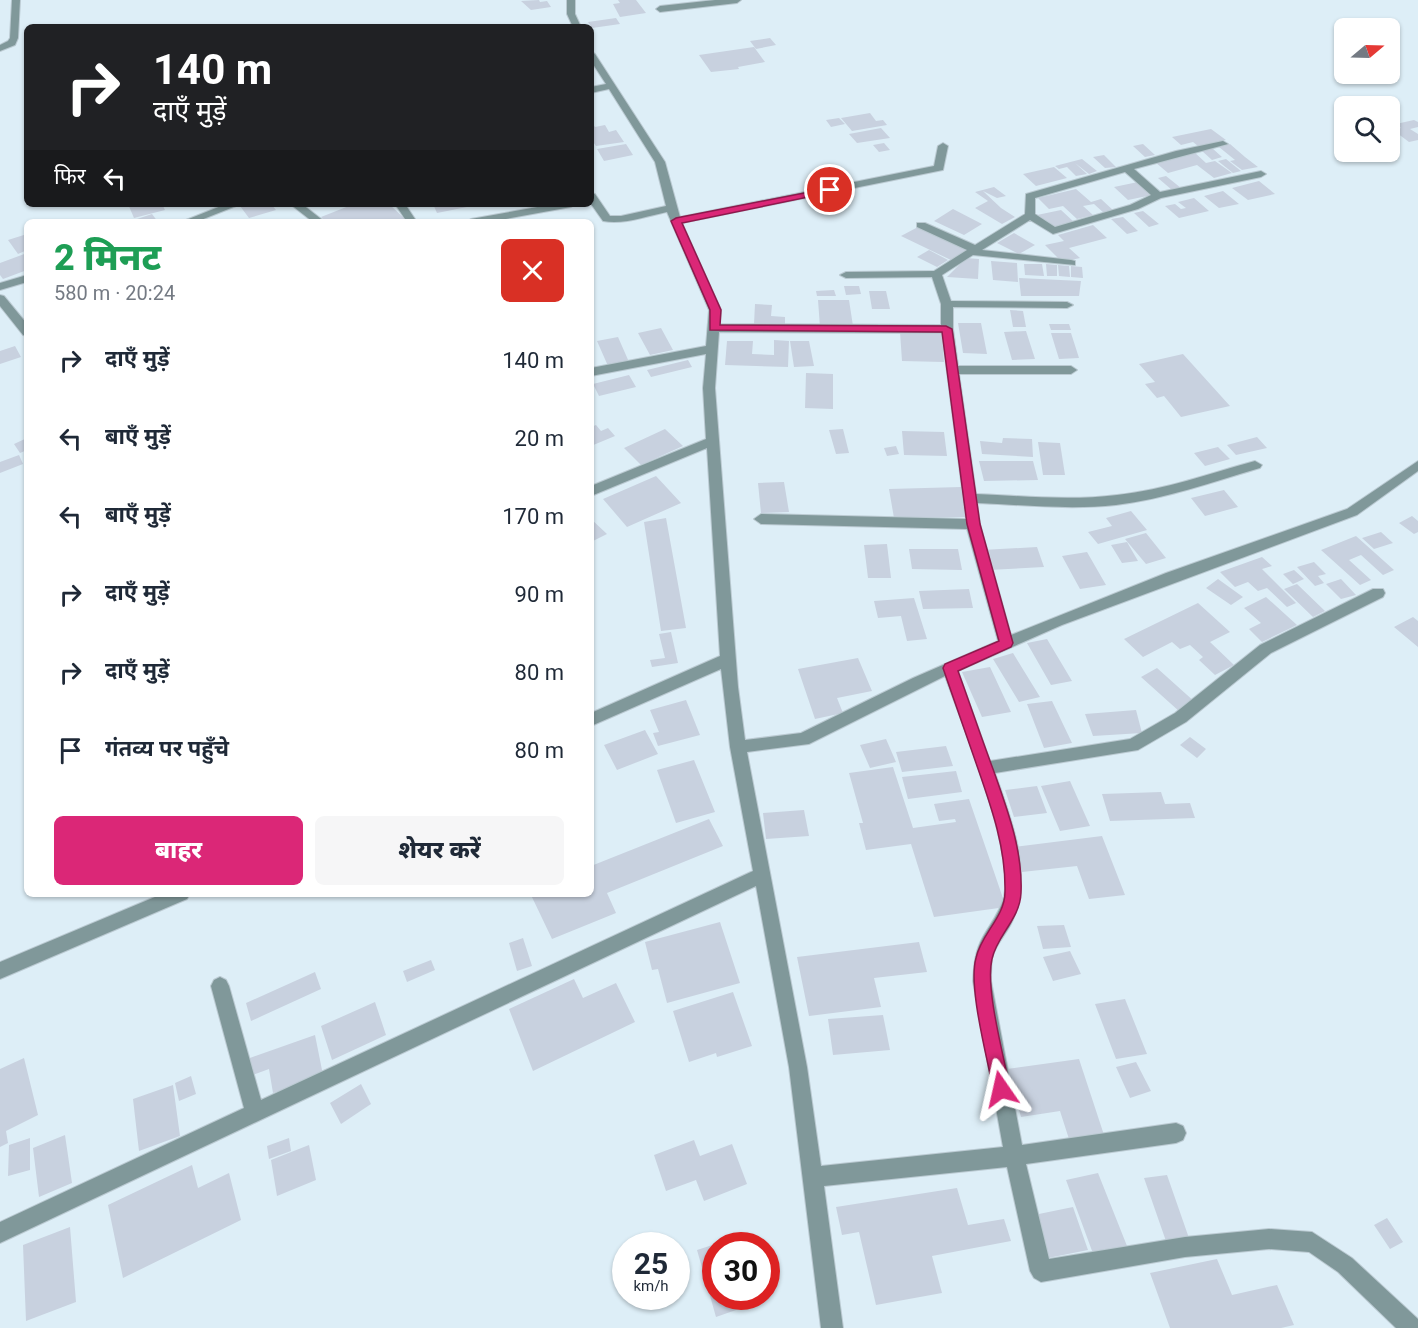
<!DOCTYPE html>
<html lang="hi">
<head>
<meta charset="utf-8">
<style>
  :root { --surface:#fff; --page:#f6f6f7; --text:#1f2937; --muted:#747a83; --accent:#db2777 }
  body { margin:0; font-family:Roboto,"Noto Sans Devanagari",sans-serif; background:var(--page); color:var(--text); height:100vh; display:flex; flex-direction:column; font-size:22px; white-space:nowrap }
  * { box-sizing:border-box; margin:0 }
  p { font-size:20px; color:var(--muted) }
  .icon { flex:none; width:33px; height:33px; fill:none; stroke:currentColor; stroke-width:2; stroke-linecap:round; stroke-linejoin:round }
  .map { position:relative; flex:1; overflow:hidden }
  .panel { position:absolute; left:24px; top:219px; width:570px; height:678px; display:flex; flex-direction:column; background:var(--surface); border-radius:9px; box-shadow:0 2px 4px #0004 }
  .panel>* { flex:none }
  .top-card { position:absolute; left:24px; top:24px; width:570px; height:183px; border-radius:9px; box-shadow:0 2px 4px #0004; background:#202124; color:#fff; overflow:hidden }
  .needle { width:39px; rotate:71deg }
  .fabs { position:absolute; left:1334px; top:18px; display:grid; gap:12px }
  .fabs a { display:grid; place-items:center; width:66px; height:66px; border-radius:9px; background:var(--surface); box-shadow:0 2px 4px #0004; font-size:30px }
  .speed { position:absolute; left:612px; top:1232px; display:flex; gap:12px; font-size:30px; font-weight:700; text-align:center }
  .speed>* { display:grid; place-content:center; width:78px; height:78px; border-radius:50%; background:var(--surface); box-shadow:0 2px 4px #0004; line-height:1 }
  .speed small { font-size:15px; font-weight:400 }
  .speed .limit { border:9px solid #d22; background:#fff; color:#111 }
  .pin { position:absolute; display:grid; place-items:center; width:51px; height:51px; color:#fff; margin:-26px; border:3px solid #fff; border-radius:50%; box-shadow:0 2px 6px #0007 }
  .me { position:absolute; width:66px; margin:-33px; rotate:349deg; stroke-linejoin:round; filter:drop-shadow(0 0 4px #0008) }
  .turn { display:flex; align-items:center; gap:21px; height:126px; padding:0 30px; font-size:27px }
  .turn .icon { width:78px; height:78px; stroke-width:2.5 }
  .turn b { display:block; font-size:42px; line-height:51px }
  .then { display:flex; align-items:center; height:57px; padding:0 30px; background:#0003; gap:12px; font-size:22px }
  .round { display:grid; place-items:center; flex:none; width:63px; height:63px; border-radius:9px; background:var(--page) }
  .summary { display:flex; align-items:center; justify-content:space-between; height:102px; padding:0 30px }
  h1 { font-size:36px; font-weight:800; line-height:45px; color:#1e9e55 }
  .action { display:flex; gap:12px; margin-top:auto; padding:12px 30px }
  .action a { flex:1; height:69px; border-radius:9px; background:var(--accent); color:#fff; font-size:24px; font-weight:800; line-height:69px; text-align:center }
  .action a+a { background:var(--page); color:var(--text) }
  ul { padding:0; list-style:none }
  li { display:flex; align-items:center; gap:18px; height:78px; padding:0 30px }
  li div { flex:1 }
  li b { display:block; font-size:22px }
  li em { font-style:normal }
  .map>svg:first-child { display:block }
  .building { fill:#c8d1df }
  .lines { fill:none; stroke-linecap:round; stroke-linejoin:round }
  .minor-casing { stroke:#bbcad2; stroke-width:2 }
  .minor { fill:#80989a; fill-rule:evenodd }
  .route { fill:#db2777; stroke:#8e194d; stroke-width:1.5 }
</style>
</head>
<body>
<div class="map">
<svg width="1418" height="1328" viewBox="0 0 1418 1328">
  <rect width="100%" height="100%" fill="#ddeef7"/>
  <path class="building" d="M539,0L540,2L547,1L551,7L531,10L521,1Z
    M618,0H636L646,13L620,17L613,4L620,3Z
    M616,18L620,24L592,28L588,22Z
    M770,38L776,45L756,49L750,41Z
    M754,47L765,62L738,67L739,69L730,70L711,72L699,55Z
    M870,113L876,121L883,120L887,125L852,131L841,118Z
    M839,118L845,124L831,127L826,120Z
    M1414,120L1418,122V127L1410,129L1418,134V140L1409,142L1393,130L1401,128L1396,124Z
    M591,122L595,127L605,125L609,132L616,130L624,142L596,146L591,139Z
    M881,128L890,138L857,143L849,134Z
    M1211,129L1226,140L1198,146L1193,142L1181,145L1172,137Z
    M884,143L890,150L879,152L873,145Z
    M626,144L633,155L604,161L597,149Z
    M1143,144L1155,155L1145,157L1133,146Z
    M1230,144L1245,157L1258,167L1242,170L1230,161L1235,160L1219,147Z
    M1212,148L1222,157L1212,160L1201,150Z
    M1193,151L1206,163L1215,161L1232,173L1214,178L1197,165L1168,173L1155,162Z
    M1104,155L1116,167L1105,168L1093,157Z
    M1082,159L1097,171L1089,174L1075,163L1087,174L1076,176L1067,167L1059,169L1055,166Z
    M1226,159L1241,171L1233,173L1218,161Z
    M1054,167L1067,178L1036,186L1023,174Z
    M1166,176L1181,188L1172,190L1158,178Z
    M1259,181L1275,194L1248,200L1232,188Z
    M1138,182L1152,195L1128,200L1114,187Z
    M994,187L1006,196L997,198L983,191L1001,208L1015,217L1002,224L975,208L988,201L975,192Z
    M1076,189L1091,202L1101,199L1115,212L1105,214L1094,204L1083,206L1093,215L1077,219L1063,206L1049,209L1038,198Z
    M1223,191L1239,204L1219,208L1204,196Z
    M1194,198L1209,211L1179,218L1165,206L1175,204L1181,209L1186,208L1178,202Z
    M128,204H162L165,210L134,218Z
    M247,204H271L276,210L249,218L240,206Z
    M354,204H389L406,220L326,222L321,217Z
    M433,204H471L472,206L437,213Z
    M953,209L982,224L964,235L934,221Z
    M1061,210L1074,222L1050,228L1037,215Z
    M1143,211L1159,224L1149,227L1134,213Z
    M152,214L158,222H128Z
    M1123,217L1138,231L1127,234L1111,219Z
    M1093,225L1107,238L1069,248L1080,258L1062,262L1045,245L1064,241L1058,235Z
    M918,227L971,252L953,261L901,236Z
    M1014,233L1035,245L1019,254L997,243Z
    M27,234V250L18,254L8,240Z
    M929,250L948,260L937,267L917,257Z
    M27,253V270L3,279L0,275V263Z
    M966,258L979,259L978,279L947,277Z
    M991,261L1017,263L1018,282L993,280Z
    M1024,264H1042L1044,276L1025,275Z
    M1046,264L1057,265V276H1047Z
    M1058,265L1069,266L1070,277L1059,276Z
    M1071,266L1082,267L1083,278L1071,277Z
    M1019,278L1081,281L1079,296H1021Z
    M844,286H859L861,294L846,295Z
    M834,290L836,296H817L816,291Z
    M869,291H886L890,309H872Z
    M818,300H849L853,326L820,327Z
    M755,304L772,305L771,316L785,317V325L754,324Z
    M1010,310L1023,311L1026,327H1013Z
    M958,323H981L987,354L963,353Z
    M1049,324H1069L1071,330H1051Z
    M661,328L673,350L650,355L638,333Z
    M1026,331L1035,359L1012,360L1004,332Z
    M900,332L942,333L944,362L902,361Z
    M1051,333H1071L1079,358L1059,359Z
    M618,337L629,362L608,366L597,341Z
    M774,340L789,341L788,367L725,365L727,341H753L752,354L774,355Z
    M790,341H809L814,366L794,367Z
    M15,346L21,357L0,364V351Z
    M1183,354L1230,406L1181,417L1164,396L1157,398L1145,384L1155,382L1139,364Z
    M688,360L692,367L651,377L647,370Z
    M806,373L833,374V409L805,408Z
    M629,375L636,387L599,396L593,384Z
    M596,425L601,431L608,428L615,436L591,446V427Z
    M665,429L683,446L641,465L624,448Z
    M843,429L849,453L836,454L829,430Z
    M902,431L944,432L947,456L904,455Z
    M1257,437L1267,448L1236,455L1227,445Z
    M27,438V450L20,453L14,444Z
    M1003,438L1032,439L1033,457L982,454L980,441L1002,443Z
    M1038,442L1060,443L1065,475H1043Z
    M896,446L899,454L887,456L884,448Z
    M1218,447L1230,459L1205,466L1194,453Z
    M19,455L23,464L0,473V462Z
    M979,461H1033L1038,480L984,481Z
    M656,476L681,503L627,527L603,499Z
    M784,482L789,512L761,513L758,483Z
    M961,487L968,517L894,518L889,489Z
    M1224,490L1238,507L1205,516L1191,498Z
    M1131,511L1147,530L1098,544L1088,532L1112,526L1106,518Z
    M1412,516L1418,521V532L1414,534L1399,523Z
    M666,518L686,628L661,631L644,522Z
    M591,519L607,534L591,542Z
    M1381,532L1393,543L1374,549L1362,538Z
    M1146,533L1166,558L1146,564L1125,539Z
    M1356,536L1394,570L1383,575L1361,555L1349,560L1371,580L1360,585L1321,550Z
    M1127,542L1138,561L1122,563L1111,545Z
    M887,544L891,578H868L864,545Z
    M1037,547L1044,567L988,570L982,550Z
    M909,549H958L962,570L912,569Z
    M1087,552L1106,585L1080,589L1062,556Z
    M1262,557L1272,566L1262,569L1296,603L1287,607L1267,588L1258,591L1248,582L1235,587L1220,572Z
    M1314,562L1326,574L1318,576L1324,583L1315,586L1297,567Z
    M1294,570L1304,579L1293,584L1283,574Z
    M1218,579L1243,597L1231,605L1206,588Z
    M1341,579L1356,595L1341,599L1326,584Z
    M1297,584L1325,611L1313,617L1284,589Z
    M969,589L973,608L923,609L919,591Z
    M1266,597L1297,625L1262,642L1249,629L1261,623L1244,608Z
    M914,598L927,639L907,641L901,616L878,618L874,601Z
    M1198,603L1230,632L1210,642L1234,665L1215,675L1199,660L1203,657L1190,645L1180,649L1172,642L1143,657L1124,639Z
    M1413,617L1418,621V647L1394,627Z
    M671,632L678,663L652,667L650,660L665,658L659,634Z
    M1047,639L1072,681L1051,685L1027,643Z
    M1013,653L1040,697L1019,702L993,659Z
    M858,658L872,691L837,698L843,713L815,719L798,669Z
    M990,667L1011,712L982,717L962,672Z
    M1157,668L1196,703L1180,712L1141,677Z
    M686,700L700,735L658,746L653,733L659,732L650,710Z
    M1052,701L1072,743L1044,748L1027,704Z
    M1136,710L1142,733L1093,736L1085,714Z
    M645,730L658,754L617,770L604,745Z
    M1190,737L1206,749L1197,758L1180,745Z
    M886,739L896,762L870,768L860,745Z
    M946,746L953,766L902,772L896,752Z
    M694,760L715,812L676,823L657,770Z
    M893,767L913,828L956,822L955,819L939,821L934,804L969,799L1006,907L934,917L911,844L866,850L859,823H863L849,773Z
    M956,771L962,792L908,799L902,777Z
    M1070,781L1090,826L1060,831L1041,786Z
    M1037,786L1047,813L1014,817L1005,790Z
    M1161,792L1165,804L1190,803L1195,818L1110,821L1102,794Z
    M804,810L809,836L766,839L763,813Z
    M709,819L723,846L607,893L616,913L552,939L531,895L591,894V866Z
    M1102,836L1125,895L1089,899L1077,866L1022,872L1013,847Z
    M720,922L740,983L667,1003L658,969L652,970L645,942Z
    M1064,925L1071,947L1043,949L1037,926Z
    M523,938L532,966L517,971L509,943Z
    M919,942L927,972L874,978L881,1007L809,1016L797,957Z
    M1070,951L1081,974L1053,981L1043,957Z
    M431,960L435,970L407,982L403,971Z
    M315,972L321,989L251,1021L246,1003Z
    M574,979L583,998L616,983L635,1022L533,1071L509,1009Z
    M733,992L752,1046L717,1057L716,1053L689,1062L673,1011Z
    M1125,999L1147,1054L1116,1059L1095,1004Z
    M375,1002L386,1035L332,1060L321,1026Z
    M883,1015L890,1050L833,1055L828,1019Z
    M315,1035L323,1075L273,1093L269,1069L250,1076L247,1059Z
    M24,1058L38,1115L6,1131L8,1143L0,1147V1069Z
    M1079,1059L1104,1135L1069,1139L1060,1111L1021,1117L1007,1069Z
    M1136,1062L1151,1091L1130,1098L1116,1067Z
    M191,1076L196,1094L179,1101L175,1083Z
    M361,1084L371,1104L341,1124L330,1103Z
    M173,1085L180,1136L139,1151L133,1099Z
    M65,1135L72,1183L39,1197L33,1148Z
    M30,1138V1170L8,1176L9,1145Z
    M289,1138L291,1151L269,1159L267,1146Z
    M694,1140L700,1156L732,1144L747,1184L704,1201L696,1180L666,1191L654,1155Z
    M309,1145L316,1180L277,1196L271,1160Z
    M192,1165L198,1188L229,1173L241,1220L123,1278L108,1205Z
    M1098,1173L1129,1251L1095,1259L1066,1180Z
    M1167,1175L1190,1241L1167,1244L1144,1178Z
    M957,1188L968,1225L1004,1219L1011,1241L932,1256L942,1293L876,1305L859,1232L842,1235L836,1207Z
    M1073,1207L1088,1250L1048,1258L1034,1215Z
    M1387,1218L1403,1242L1390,1249L1374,1225Z
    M70,1227L76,1302L26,1321L23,1245Z
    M731,1239L733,1245H716V1296H764L765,1300L716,1317L697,1250Z
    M1217,1259L1232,1295L1277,1285L1294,1325L1281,1328H1170L1150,1273Z"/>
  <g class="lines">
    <g class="minor-casing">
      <path id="minor" d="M12,0H20L18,38L15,45L0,51V45L8,41L10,38Z
        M567,0H575V14L581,27H573L567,14Z
        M715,0H741L737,3L660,12L656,9L660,6Z
        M591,51L595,54L665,162L680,217L934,166L938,146L943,143L948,146L943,170L682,223L721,310L720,324L941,325V304L932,277L846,278L840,275L846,272L934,271L967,250L917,227V223H925L975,245L1025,214L1026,194L1176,151L1223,141L1228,144L1134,169L1160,192L1261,171L1266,174L1261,177L1161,198L1138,209L1053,234L1030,220L982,250L1071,260L1075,261V265L973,255L942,275L951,301L1067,302L1073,305L1067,308L953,307V329L958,366H1071L1077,370L1071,374H959L976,494C1023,496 1070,501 1117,495C1165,490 1210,473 1255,461L1262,465L1260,468C1213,482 1165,499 1116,505C1070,510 1023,505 977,503L980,524L1011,635L1166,573L1347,509L1418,461V471L1357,515L1062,625L958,671L990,761L1130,739L1175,713L1260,645L1373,589H1383L1385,593L1383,597L1271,653L1186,722L1138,750L995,773C1011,819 1032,869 1014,917C1009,932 996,942 992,958C991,965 991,974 991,981L1022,1145L1176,1123L1183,1126L1186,1133L1183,1140L1176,1143L1026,1164L1049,1259L1185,1237L1269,1229L1312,1232L1352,1258L1418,1319V1328H1396L1338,1272L1309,1252L1269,1249L1185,1257L1041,1282L1034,1278L1030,1271L1007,1167L824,1186L843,1328H821L789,1067L756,886L0,1243V1222L244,1108L211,986L214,980L220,977L226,980L229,986L261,1100L753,871L730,747L721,669L591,726V713L720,656L707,448L591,496V486L706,439L703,388L706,354L591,376V368L706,346L709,310L667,212C647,216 624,225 603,221L591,204V193L595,194L610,216H621L666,206L655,162L609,89L591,93V87L606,84L591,61ZM1125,172L1151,195L1130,205L1055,227L1035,214V198ZM719,332L942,333L966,519L761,514L754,519L761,524L967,529L998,641L913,678L801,733L745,740L738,687L715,388ZM945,676C963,727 1014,848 1004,897C1000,912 991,923 983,937C975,951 974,965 973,981L1003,1147L821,1166L807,1067L747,752L809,744Z
        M226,204H241L196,222H181Z
        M290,204H302L325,222H313Z
        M395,204H405L417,222H407Z
        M554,204H576L571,207L489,222H466L471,219Z
        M27,275V282L0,290V283Z
        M0,295L4,296L27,324V336L23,335L0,306Z
        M162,894H190L187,899L0,979V962Z"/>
    </g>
    <use href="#minor" class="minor"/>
  </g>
  <path class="route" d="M830,188L833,189V192L682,223L721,310L720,325L946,326L952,329L980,524L1013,643L1011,647L958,671C970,704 981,737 993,769C1007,809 1023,850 1021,893C1020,919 997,935 992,959C985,989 1004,1056 1010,1089L1007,1095L1001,1097L995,1095L993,1089C987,1056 968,987 976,958C981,934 1005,917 1005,892C1006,847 991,806 976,763C965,732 954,700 943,668L945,664L999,641L967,524L942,332L710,330V310L671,221L676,218Z"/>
</svg>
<div class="fabs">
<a><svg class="needle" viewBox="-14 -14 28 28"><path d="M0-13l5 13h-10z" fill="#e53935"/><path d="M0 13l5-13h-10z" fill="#747a83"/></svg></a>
<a><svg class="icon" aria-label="search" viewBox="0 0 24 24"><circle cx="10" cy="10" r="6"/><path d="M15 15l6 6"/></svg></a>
</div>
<div class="speed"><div>25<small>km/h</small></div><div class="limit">30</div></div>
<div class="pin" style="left:830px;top:190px;background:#d93025"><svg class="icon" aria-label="arrive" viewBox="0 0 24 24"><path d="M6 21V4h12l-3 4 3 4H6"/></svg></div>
<svg class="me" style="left:1001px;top:1089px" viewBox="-20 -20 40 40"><path d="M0-17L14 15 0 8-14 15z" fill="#db2777" stroke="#fff" stroke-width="4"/></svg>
<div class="top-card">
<div class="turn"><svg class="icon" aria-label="right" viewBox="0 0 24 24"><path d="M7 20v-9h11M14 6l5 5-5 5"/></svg><div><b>140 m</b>दाएँ मुड़ें</div></div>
<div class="then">फिर<svg class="icon" aria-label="left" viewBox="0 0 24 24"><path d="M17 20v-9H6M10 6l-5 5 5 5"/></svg></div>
</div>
<section class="panel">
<div class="summary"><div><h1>2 मिनट</h1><p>580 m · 20:24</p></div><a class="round" style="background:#d93025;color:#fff"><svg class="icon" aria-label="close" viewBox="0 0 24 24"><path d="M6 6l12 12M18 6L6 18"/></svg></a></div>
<ul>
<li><svg class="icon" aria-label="right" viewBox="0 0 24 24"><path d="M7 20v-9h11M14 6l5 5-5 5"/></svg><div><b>दाएँ मुड़ें</b></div><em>140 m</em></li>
<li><svg class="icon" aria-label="left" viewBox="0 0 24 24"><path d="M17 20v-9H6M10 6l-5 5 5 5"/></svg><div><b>बाएँ मुड़ें</b></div><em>20 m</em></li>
<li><svg class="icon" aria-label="left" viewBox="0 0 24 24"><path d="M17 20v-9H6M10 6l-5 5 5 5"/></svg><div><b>बाएँ मुड़ें</b></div><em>170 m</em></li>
<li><svg class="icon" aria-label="right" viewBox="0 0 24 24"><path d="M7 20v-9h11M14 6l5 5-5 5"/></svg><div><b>दाएँ मुड़ें</b></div><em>90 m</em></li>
<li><svg class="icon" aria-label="right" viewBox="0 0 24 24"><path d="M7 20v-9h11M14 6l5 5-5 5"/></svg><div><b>दाएँ मुड़ें</b></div><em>80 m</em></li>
<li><svg class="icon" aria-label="arrive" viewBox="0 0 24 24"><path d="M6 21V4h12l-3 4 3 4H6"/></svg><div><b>गंतव्य पर पहुँचे</b></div><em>80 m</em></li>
</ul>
<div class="action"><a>बाहर</a><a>शेयर करें</a></div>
</section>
</div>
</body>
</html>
